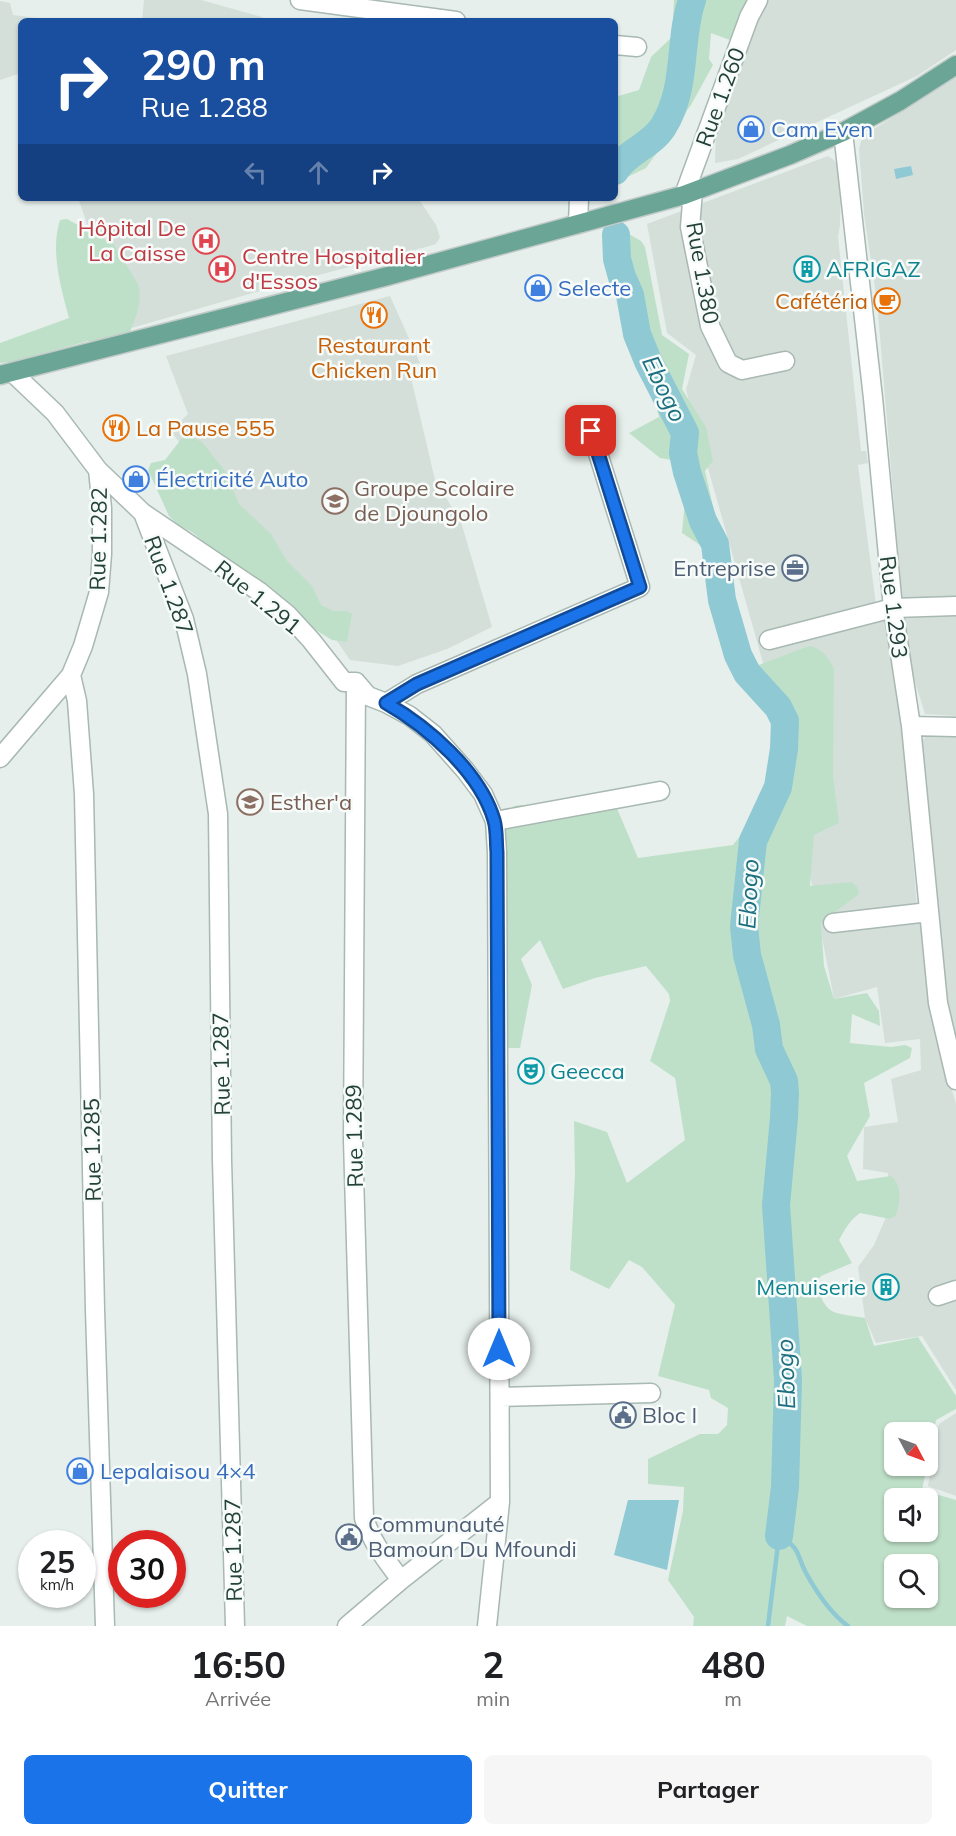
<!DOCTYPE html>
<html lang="fr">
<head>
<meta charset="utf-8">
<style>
  :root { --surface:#fff; --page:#f6f6f6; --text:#202124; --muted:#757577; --accent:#1a73e8 }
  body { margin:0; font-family:Mulish,sans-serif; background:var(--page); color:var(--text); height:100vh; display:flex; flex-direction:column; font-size:22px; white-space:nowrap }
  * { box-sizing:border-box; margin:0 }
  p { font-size:20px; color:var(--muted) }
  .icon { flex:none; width:33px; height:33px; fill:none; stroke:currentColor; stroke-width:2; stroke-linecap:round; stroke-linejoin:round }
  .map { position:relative; height:1626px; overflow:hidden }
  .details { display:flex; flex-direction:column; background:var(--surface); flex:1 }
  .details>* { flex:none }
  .top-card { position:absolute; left:18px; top:18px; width:600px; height:183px; border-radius:9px; box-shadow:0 2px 4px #0004; background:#1a4fa0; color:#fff; overflow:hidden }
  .needle { width:39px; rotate:131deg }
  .buttons { position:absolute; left:884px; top:1422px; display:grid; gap:12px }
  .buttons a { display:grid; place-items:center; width:54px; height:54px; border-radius:9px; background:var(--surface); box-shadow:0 2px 4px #0004; font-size:30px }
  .speed { position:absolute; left:18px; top:1530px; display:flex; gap:12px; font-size:30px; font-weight:700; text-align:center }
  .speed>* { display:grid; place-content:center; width:78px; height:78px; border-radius:50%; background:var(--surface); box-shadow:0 2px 4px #0004; line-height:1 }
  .speed small { font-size:15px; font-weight:400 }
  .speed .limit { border:9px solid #d22; background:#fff; color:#111 }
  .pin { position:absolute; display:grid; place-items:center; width:51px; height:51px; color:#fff; margin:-26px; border-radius:12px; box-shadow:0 3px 9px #0006 }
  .me { position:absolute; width:66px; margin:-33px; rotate:0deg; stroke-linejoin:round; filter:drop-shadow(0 0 4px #0008) }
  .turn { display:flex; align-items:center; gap:21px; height:126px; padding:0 24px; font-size:27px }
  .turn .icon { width:78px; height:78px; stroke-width:2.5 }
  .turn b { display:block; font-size:42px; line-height:51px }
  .lanes { display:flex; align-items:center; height:57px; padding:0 24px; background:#0003; justify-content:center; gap:30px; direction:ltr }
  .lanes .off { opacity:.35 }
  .eta { display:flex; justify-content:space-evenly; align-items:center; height:102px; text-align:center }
  .eta b { font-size:36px; font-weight:700; line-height:42px }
  .cta { display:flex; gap:12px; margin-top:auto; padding:12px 24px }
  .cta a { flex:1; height:69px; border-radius:9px; background:var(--accent); color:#fff; font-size:24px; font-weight:700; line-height:69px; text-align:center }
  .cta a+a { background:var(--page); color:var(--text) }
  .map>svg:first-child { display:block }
  .built { fill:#d4dfda }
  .green { fill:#bfe0c8; fill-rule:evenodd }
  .water { fill:#8ec9d4 }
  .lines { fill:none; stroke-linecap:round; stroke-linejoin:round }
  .stream { stroke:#8ec9d4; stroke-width:4.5 }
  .river { stroke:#8ec9d4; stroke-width:28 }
  .minor-casing { stroke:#a8b8b2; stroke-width:21 }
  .major-casing { stroke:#c2cac8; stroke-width:21 }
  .minor { stroke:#fff; stroke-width:18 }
  .major { stroke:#6aa596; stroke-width:18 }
  .route-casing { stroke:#114b97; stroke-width:15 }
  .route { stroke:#1a73e8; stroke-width:10 }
  .labels { text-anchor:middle; stroke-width:5; stroke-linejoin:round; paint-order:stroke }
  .street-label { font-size:22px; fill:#24423a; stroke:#f7fbf9 }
  .shop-label { font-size:22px; fill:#366cbe; stroke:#f7fbf9; text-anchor:start }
  .health-label { font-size:22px; fill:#be3a42; stroke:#f7fbf9; text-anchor:end }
  .culture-label { font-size:22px; fill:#0d838f; stroke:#f7fbf9; text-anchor:start }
  .food-label { font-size:22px; fill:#c56008; stroke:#f7fbf9; text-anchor:end }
  .education-label { font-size:22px; fill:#785e54; stroke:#f7fbf9; text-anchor:start }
  .service-label { font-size:22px; fill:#4e5e75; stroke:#f7fbf9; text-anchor:start }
  .water-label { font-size:24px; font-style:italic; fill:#1c6f80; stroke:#f7fbf9 }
</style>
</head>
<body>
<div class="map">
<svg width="956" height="1626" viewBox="0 0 956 1626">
  <rect width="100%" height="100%" fill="#e6efeb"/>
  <path class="built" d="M144,0H201L262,17L266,21H142Z
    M764,0H956V50L917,76L738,159L715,163L716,128Z
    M0,1L10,3L13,15L58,21H21V73L0,80Z
    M956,77V716L925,714L910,666L898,584L894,504L877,301L864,214L859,149L861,141L866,134Z
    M828,156L834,160L839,168L841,178L840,225L838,237L861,451H866L868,463L858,465L876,605L885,617L903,736L917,908L923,909L940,1050L956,1104V1390L922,1336L876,1343L865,1318L858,1267L874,1245L889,1210L888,1173L863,1169L864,1127L898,1122L891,1079L921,1070L920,1039L885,1043L877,987L834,999L802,834L831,786L767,677L686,390L696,355L667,333L647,224Z
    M78,198H418L436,225L440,237L436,244L426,247L284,284L125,330Z
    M390,296L420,363L408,365L435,480L461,522L492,627L447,649L398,666L350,660L328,628L258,549L171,431L188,414L166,356Z
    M928,735L956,736V1053L946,994L932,884V831L929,818L921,741Z
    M956,1413V1496L928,1486L939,1424Z"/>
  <path class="green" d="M674,0H748L730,40L711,33L709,59L713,65L691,105L646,168L615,183V97L639,90L651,57L672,37Z
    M67,219L114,245L138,284C144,303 134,321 127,339L109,343L88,341L13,362L0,363V343L69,318C61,288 50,251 60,220Z
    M629,234L641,241L645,247L662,335L689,354L682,389L706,427L713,461L705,471L745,647L759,665L809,646C821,648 829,657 834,669L833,776L839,823L814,835L810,886L852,882L857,887L859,894L821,923L824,966L834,999L867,993L879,1011L880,1026L852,1014L850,1043L891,1047L905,1045L912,1048L910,1058L864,1083L870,1116L847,1156L857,1181L891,1176C903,1186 900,1203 896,1215L890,1219L860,1213C850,1220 845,1229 839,1240L852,1263L821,1276L816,1282C826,1317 832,1312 865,1318L874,1346L918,1337L956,1396V1409L936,1420L922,1490L956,1500V1626H807L787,1616L785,1626H693L694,1617L668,1580L683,1511L684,1487L648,1484V1459L700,1434H718L727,1425L728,1408L711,1398L709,1390L658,1376L675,1305L642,1267L629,1260L609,1289L570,1270L575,1175L574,1121L607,1132L627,1183L685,1140L675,1078L650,1061L670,1001L669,994L646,966L595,978L563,989L540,940L521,959L532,985L520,1048H508L505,1035L500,822L514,806L521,805L616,806L638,858L733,845L761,809L774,756L779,722L733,663L720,633L709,551L682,533L686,489L672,460L660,458L629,433L659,417L634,324L614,276ZM894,1432H927V1466H894ZM894,1498H927V1532H894ZM894,1564H927V1598H894Z
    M189,436L202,442L225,471L239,504L271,534L287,561L312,586L321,605L333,611H347L352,614L347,642L332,640L314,629L306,627L309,624L267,585L242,574L192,532L178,525L169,516L148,470L151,463L165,460L182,438Z"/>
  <path class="water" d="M911,166L913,175L896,179L894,169Z
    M628,1500H679L667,1570L614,1555Z"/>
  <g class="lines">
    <path class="stream" d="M768,1626L779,1536C801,1548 796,1554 806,1573C817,1593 830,1613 848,1626"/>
    <path class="river" d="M615,171C626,152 651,146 663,127C688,88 678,41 692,0
      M616,235L617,259L622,277L630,295L637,334L648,361L685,433L683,453L687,472L703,521L715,544L722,600L738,655L747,673L778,707L785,721L784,749L778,787L753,841L744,926L747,955L766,1025L769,1049L784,1081L785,1093L784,1118L776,1205L788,1380L785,1487L779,1536"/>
    <g class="minor-casing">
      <path id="minor" d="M300,0L456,21
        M615,45L637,47
        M843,132L873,398L893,608L911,726L938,1003L956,1080
        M693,191L690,227L710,326L728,363L742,370L785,361
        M684,195L749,17L758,0
        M578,224L579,198
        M13,373L55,413L98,470L143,513L260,592L288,615L311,640L344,682H356L368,696L386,703L410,716L433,734L465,770L483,794L495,821L497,852L500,1502L487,1626
        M143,513L184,619L197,674L218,814L222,1160L235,1626
        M769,640L893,608L956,606
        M71,675L77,701L84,794L95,1310L105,1626
        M356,682L353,1140L364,1518C372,1543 386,1560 401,1580
        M386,703L417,684L640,587L591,431
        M911,726L956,727
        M0,758L71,675L83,646L99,592L102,554V508L98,470
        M495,821L660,791
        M833,923L929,912
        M938,1296L956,1290
        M500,1397L651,1393
        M347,1626L401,1580L500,1502"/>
    </g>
    <g class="major-casing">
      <path id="major" d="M0,375L384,277L684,195L790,155L843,132L900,101L956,65"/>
    </g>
    <use href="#minor" class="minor"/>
    <use href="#major" class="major"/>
  </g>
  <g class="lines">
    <g class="route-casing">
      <path id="route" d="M499,1349L497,852C496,842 497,830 494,820C480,772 428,727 386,703L417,684L640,587L591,431"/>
    </g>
    <use href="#route" class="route"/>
  </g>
  <defs>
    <g id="shop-ring" transform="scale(1.35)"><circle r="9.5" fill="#f7fbf9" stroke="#3f7fe0" stroke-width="1.5"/><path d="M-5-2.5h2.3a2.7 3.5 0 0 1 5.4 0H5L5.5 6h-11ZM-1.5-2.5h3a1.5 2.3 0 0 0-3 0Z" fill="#3f7fe0"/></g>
    <g id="hospital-ring" transform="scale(1.35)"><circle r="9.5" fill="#f7fbf9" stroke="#e0444e" stroke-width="1.5"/><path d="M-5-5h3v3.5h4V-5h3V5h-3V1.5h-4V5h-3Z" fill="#e0444e"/></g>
    <g id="building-ring" transform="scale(1.35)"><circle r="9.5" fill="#f7fbf9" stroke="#0f9aa8" stroke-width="1.5"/><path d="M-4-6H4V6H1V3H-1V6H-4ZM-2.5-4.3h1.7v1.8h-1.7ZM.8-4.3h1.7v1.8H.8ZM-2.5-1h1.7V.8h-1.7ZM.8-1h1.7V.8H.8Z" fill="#0f9aa8"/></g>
    <g id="cafe-ring" transform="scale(1.35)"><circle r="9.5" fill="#f7fbf9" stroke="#e8710a" stroke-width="1.5"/><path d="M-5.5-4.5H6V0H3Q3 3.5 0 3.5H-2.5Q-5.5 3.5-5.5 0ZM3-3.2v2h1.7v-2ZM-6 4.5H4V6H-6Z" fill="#e8710a"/></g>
    <g id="restaurant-ring" transform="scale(1.35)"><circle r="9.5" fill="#f7fbf9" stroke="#e8710a" stroke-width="1.5"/><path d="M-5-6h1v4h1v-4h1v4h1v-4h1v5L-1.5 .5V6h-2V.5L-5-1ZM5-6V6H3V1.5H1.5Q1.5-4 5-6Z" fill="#e8710a"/></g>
    <g id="school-ring" transform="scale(1.35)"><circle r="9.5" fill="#f7fbf9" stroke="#8d6e63" stroke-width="1.5"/><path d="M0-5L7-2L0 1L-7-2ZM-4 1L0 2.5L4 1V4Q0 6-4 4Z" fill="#8d6e63"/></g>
    <g id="office-ring" transform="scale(1.35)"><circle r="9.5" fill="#f7fbf9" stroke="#5c6f8a" stroke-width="1.5"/><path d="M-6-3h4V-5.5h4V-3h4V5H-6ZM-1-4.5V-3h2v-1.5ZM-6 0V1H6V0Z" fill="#5c6f8a"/></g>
    <g id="university-ring" transform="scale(1.35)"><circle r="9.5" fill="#f7fbf9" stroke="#8d6e63" stroke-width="1.5"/><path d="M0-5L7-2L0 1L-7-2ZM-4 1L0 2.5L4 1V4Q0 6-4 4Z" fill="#8d6e63"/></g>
    <g id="theatre-ring" transform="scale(1.35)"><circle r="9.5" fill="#f7fbf9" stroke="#0f9aa8" stroke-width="1.5"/><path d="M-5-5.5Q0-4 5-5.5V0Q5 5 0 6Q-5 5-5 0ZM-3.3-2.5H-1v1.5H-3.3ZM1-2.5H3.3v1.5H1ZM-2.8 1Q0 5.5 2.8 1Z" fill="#0f9aa8"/></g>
    <g id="civic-ring" transform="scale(1.35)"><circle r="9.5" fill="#f7fbf9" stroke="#5c6f8a" stroke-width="1.5"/><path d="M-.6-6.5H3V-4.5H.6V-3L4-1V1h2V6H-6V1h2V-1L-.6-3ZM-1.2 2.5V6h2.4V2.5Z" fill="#5c6f8a"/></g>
  </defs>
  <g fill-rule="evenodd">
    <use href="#shop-ring" x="751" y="129"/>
    <use href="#hospital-ring" x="206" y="241"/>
    <use href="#hospital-ring" x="222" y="269"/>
    <use href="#building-ring" x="807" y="269"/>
    <use href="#shop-ring" x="538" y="288"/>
    <use href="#cafe-ring" x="887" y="301"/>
    <use href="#restaurant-ring" x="374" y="315"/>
    <use href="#restaurant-ring" x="116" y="428"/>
    <use href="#shop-ring" x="136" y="479"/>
    <use href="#school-ring" x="335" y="501"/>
    <use href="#office-ring" x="795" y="568"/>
    <use href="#university-ring" x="250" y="802"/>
    <use href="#theatre-ring" x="531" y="1071"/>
    <use href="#building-ring" x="886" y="1287"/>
    <use href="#civic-ring" x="623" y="1415"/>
    <use href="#shop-ring" x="80" y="1471"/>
    <use href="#civic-ring" x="349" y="1537"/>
  </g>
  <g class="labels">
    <g class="street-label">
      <text transform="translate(720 97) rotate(-70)" y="8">Rue 1.260</text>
      <text transform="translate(703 273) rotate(80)" y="8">Rue 1.380</text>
      <text transform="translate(98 539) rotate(-89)" y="8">Rue 1.282</text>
      <text transform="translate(169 585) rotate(70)" y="8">Rue 1.287</text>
      <text transform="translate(258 597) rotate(39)" y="8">Rue 1.291</text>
      <text transform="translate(894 607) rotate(83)" y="8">Rue 1.293</text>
      <text transform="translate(221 1064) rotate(-91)" y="8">Rue 1.287</text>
      <text transform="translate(354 1136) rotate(-91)" y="8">Rue 1.289</text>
      <text transform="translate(92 1150) rotate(-91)" y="8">Rue 1.285</text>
      <text transform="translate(233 1550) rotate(-91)" y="8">Rue 1.287</text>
    </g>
    <g class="shop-label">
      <text x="771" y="137">Cam Even</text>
      <text x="558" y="296">Selecte</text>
      <text x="156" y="487">Électricité Auto</text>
      <text x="100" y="1479">Lepalaisou 4×4</text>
    </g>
    <g class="health-label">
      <text x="186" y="236">Hôpital De<tspan x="186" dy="25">La Caisse</tspan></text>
      <text x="242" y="264" text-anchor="start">Centre Hospitalier<tspan x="242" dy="25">d'Essos</tspan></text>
    </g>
    <g class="culture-label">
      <text x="826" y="277">AFRIGAZ</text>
      <text x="550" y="1079">Geecca</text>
      <text x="866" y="1295" text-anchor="end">Menuiserie</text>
    </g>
    <g class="food-label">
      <text x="868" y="309">Cafétéria</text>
      <text x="374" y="353" text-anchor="middle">Restaurant<tspan x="374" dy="25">Chicken Run</tspan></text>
      <text x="136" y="436" text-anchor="start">La Pause 555</text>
    </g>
    <g class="education-label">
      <text x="354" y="496">Groupe Scolaire<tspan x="354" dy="25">de Djoungolo</tspan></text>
      <text x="270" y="810">Esther'a</text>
    </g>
    <g class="service-label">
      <text x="776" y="576" text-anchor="end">Entreprise</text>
      <text x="642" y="1423">Bloc I</text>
      <text x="368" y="1532">Communauté<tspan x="368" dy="25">Bamoun Du Mfoundi</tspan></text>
    </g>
    <g class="water-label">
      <text transform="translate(664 389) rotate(64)" y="8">Ebogo</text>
      <text transform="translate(749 894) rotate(-87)" y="8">Ebogo</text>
      <text transform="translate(786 1374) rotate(-92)" y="8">Ebogo</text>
    </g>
  </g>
</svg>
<div class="buttons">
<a><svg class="needle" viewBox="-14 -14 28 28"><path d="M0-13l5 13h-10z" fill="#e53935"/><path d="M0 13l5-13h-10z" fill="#757577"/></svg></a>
<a><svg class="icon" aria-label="sound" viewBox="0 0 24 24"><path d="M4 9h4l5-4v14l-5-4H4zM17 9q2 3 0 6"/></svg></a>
<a><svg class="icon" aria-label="search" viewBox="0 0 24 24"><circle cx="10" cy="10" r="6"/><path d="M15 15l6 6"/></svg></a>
</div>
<div class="speed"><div>25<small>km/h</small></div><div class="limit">30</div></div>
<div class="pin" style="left:591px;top:431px;background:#d93025"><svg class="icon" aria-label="arrive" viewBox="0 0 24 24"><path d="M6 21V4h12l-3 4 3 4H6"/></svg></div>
<svg class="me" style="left:499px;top:1349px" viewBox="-20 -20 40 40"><circle r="19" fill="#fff"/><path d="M0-13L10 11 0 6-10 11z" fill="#1a73e8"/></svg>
<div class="top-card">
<div class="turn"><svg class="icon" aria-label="right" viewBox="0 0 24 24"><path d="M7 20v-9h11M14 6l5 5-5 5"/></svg><div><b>290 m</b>Rue 1.288</div></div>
<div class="lanes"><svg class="icon off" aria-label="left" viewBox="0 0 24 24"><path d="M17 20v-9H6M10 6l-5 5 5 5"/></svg><svg class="icon off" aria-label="ahead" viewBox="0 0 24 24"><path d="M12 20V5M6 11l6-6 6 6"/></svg><svg class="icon" aria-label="right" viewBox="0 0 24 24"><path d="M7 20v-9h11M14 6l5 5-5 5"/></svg></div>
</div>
</div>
<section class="details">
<div class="eta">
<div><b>16:50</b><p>Arrivée</p></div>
<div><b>2</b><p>min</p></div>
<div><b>480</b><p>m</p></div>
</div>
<div class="cta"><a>Quitter</a><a>Partager</a></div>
</section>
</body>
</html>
